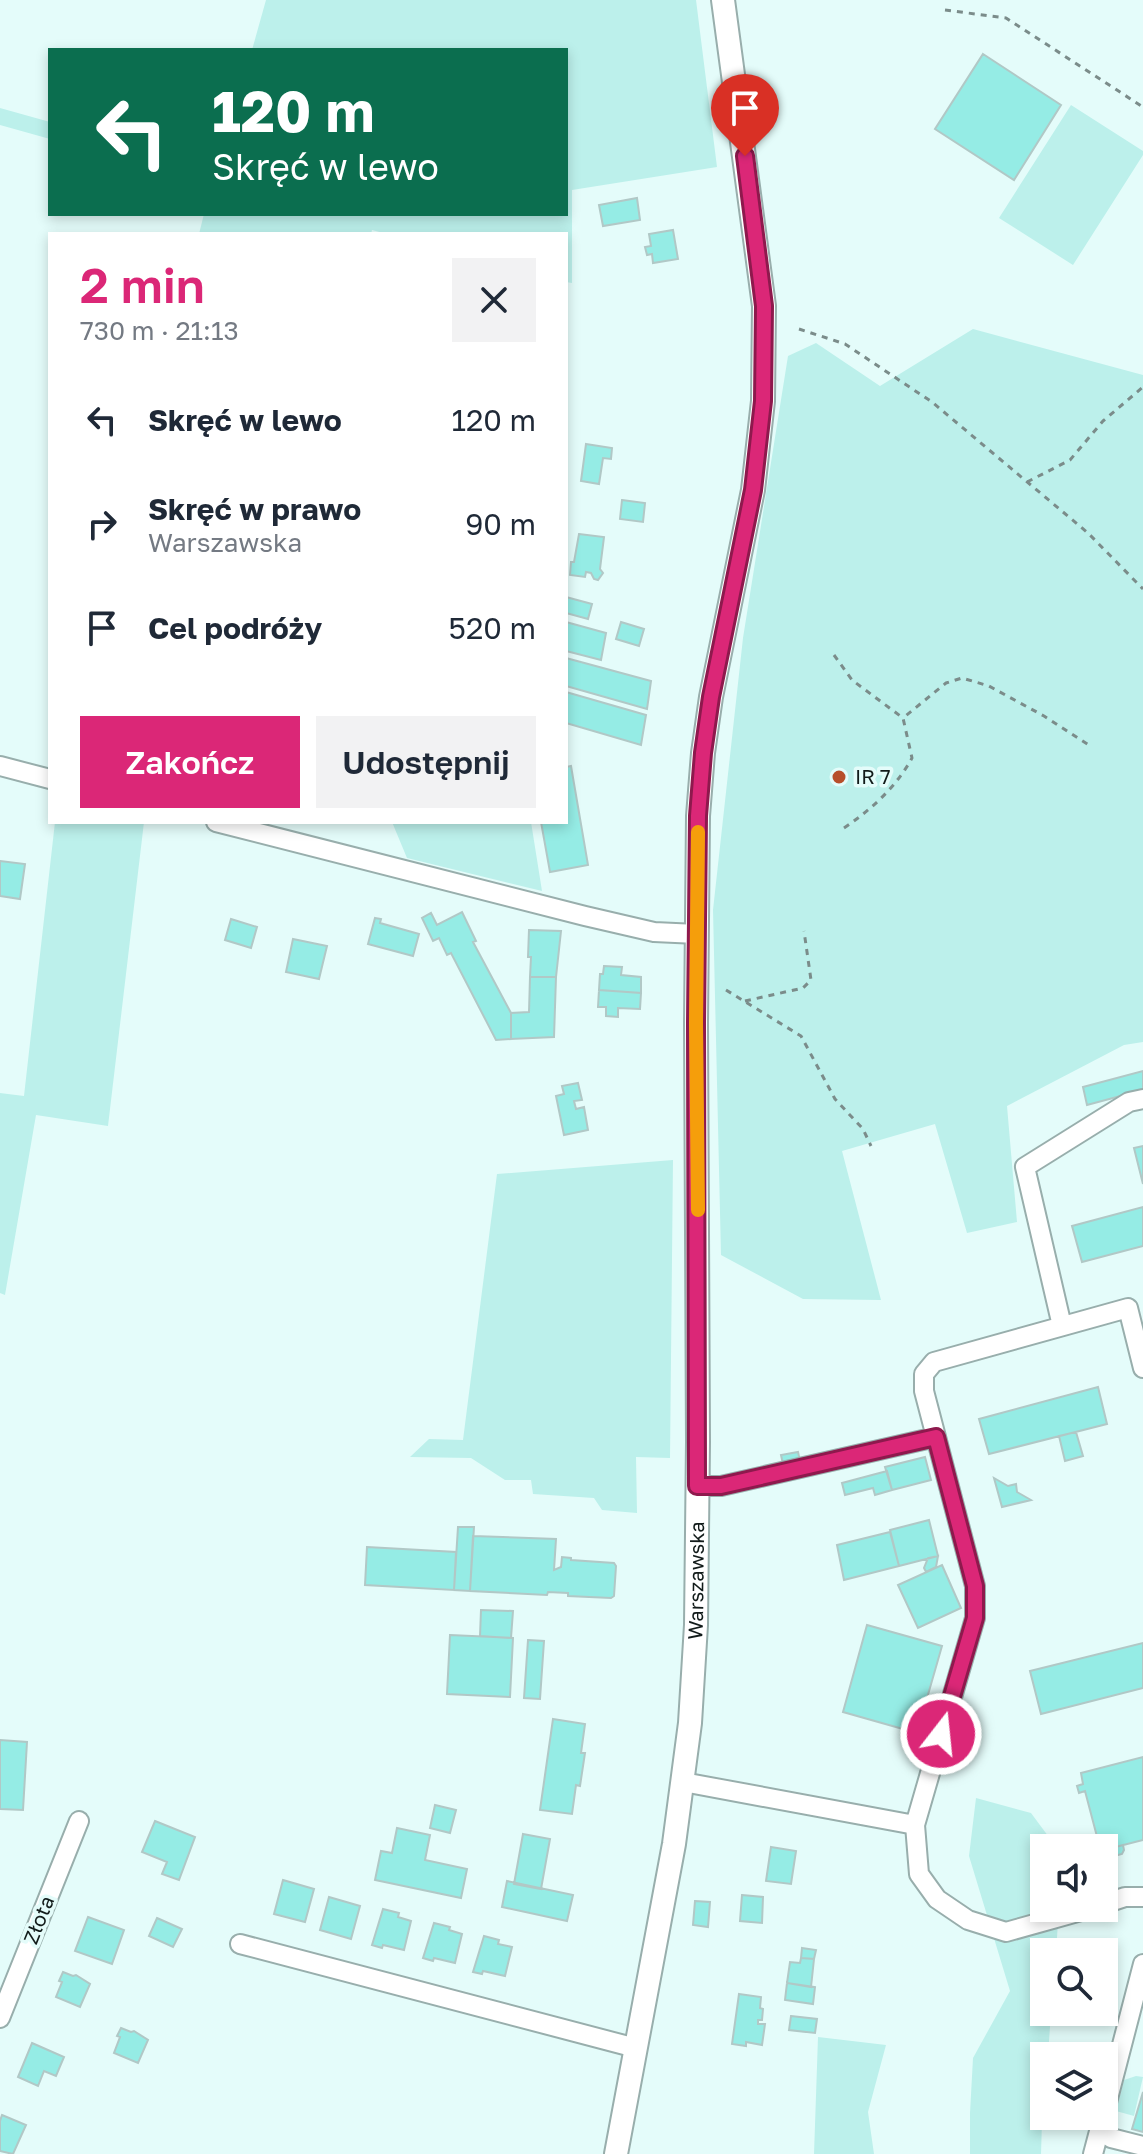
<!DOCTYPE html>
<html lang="pl">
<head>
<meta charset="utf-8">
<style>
  :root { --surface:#fff; --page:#f2f2f3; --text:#1f2937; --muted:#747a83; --accent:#db2777 }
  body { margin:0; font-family:"Golos Text",sans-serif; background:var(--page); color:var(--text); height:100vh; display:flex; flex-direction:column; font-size:30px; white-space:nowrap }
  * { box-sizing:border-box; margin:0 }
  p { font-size:26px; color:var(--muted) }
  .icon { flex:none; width:44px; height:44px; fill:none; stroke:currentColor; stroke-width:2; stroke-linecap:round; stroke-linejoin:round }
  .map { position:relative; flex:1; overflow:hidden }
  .side { position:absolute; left:48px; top:232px; width:520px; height:592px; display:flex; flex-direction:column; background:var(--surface); border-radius:0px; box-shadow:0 4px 12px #0003 }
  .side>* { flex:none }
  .top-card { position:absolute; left:48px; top:48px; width:520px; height:168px; border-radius:0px; box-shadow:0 4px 12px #0003; background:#0b6e4f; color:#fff; overflow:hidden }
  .tools { position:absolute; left:1030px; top:1834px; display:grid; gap:16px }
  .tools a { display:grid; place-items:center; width:88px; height:88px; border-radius:0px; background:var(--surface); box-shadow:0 4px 12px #0003; font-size:40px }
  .pin { position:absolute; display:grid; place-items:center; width:68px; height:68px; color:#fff; margin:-82px -34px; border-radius:50% 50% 50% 0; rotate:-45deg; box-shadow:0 0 8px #0007 }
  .pin .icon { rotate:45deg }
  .me { position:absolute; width:88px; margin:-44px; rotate:16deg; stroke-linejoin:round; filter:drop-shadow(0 0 6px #0008) }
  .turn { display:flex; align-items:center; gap:28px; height:168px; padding:0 32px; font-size:36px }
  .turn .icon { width:104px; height:104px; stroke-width:2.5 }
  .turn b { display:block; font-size:56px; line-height:68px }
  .round { display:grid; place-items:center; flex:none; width:84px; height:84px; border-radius:0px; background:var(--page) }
  .overview { display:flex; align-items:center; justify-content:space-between; height:136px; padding:0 32px }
  h1 { font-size:48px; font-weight:600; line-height:60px; color:var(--accent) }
  .action { display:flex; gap:16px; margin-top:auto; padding:16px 32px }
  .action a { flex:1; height:92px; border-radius:0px; background:var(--accent); color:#fff; font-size:32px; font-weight:600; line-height:92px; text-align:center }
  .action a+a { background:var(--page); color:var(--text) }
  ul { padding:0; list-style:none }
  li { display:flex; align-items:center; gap:24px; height:104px; padding:0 32px }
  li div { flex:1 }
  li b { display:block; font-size:30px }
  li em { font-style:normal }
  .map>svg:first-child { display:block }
  .green { fill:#bcf0eb }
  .building { fill:#95ece5; stroke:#b1c8c6; stroke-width:2 }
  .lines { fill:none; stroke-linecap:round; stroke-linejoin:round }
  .minor-casing { stroke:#98aeac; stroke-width:22 }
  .major-casing { stroke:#98aeac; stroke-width:26 }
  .path { stroke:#7b8c8a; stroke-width:3; stroke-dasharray:6 6; stroke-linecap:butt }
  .minor { stroke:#fff; stroke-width:18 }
  .major { stroke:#fff; stroke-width:22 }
  .route-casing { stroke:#8e194d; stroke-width:20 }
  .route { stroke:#db2777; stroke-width:14 }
  .slow { stroke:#f59e0b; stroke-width:14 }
  .poi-dot { fill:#b74f2b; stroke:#e4fcfa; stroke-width:3 }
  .labels { text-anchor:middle; stroke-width:7; stroke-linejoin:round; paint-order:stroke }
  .poi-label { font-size:20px; fill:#121b1a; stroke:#e4fcfa; text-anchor:start }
  .street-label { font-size:20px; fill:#121b1a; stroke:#e4fcfa }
</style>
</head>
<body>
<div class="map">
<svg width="1143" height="2154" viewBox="0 0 1143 2154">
  <rect width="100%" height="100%" fill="#e4fcfa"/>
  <path class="green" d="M266,0H696L717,167L572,190V283L566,282V234H387L372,230L371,234H199L204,214H566V50H252Z
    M1071,105L1143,151V155L1073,265L999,218Z
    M0,108L50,122V139L0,125Z
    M973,329L1143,375V1042L1124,1045L1007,1106L1017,1222L967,1233L935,1124L842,1151L881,1300L803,1299L721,1255L713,910L743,638L788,356L816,343L880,386Z
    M55,822H144L108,1126L36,1115L5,1295L0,1293V1093L24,1096Z
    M392,822H531L542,891L407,858Z
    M673,1160L670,1458L636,1457L637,1513L602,1510L594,1498L533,1494L531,1480H505L471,1458L410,1457L429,1439L463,1440L497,1174Z
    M976,1798L1031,1813L1057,1848H1044V1908H1059L1056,1952H1044V2012H1051L1048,2056H1044L1041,2154H970V2113L973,2058L1010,1991L969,1856Z
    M818,2037L886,2045L868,2112L874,2154H814Z
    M1136,2076L1143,2077L1134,2116L1116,2111L1124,2080Z"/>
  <path class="building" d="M983,54L1061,105L1014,180L935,129Z
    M637,198L640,220L603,226L599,205Z
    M673,230L678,259L653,263L652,254L647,255L645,247L651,246L649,234Z
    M586,444L612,448L611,459L603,458L599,484L581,481Z
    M622,500L645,503L643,522L620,519Z
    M579,534L604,537L600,569L603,573L598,580L594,579L591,573L586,572L585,577L570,575L571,562H574Z
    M566,597L592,604L588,619L566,613Z
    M566,622L606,633L601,660L566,651Z
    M621,622L644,629L639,646L616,639Z
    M566,658L651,681L647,709L566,686Z
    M566,692L646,715L641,745L566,723Z
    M571,766L588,865L550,872L541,822H566V767Z
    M0,861L25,864L20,899L0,896Z
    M462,912L476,941L473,942L511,1013V1039L496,1040L451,953L447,955L439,938L433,941L422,918L431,913L437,925Z
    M375,918L381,919L380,923L419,934L413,956L368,944Z
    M231,919L257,927L251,948L225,940Z
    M529,930L561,931L556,977H530L531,957H528Z
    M293,939L327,946L319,979L286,972Z
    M604,966L622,967L621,975L641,977V993L599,990L600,974H603Z
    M530,977H556L554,1037L511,1039V1013L529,1012Z
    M599,990L641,993L640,1009L618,1008V1017L606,1016V1007H598Z
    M1143,1071V1090L1087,1105L1083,1087Z
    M578,1083L582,1100L574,1101L576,1109L584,1107L588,1130L564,1135L556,1096L564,1094L562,1086Z
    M1143,1146V1184L1134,1148Z
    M1143,1207V1246L1082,1262L1072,1226Z
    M1098,1387L1107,1424L989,1454L979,1419Z
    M1076,1432L1083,1456L1065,1461L1059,1436Z
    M798,1452L800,1461L783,1464L781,1455Z
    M925,1457L931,1480L892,1490L885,1467Z
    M887,1471L892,1490L875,1495L873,1488L845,1495L842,1483Z
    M994,1478L1008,1486L1016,1484L1017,1492L1031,1500L1002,1507Z
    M929,1520L938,1556L899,1566L890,1530Z
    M458,1527H474L470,1591L454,1590Z
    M890,1532L899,1566L844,1580L837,1545Z
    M473,1536L556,1539L554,1570L561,1567L562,1557L571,1558V1560L614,1563L616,1566L614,1596L611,1598L568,1596V1593L548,1592L547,1595L470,1591Z
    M367,1547L456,1552L454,1590L365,1585Z
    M938,1556L936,1567L926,1572L924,1568L928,1558Z
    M942,1565L961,1608L918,1628L898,1585Z
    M481,1610L513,1611L511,1638L480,1636Z
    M867,1625L942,1646L917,1733L843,1712Z
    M450,1635L513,1638L510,1697L447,1694Z
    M528,1640L544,1641L540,1699L524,1698Z
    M1143,1643V1688L1041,1714L1030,1671Z
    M553,1719L585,1724L581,1753H585L580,1786L576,1785L572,1814L540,1810Z
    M0,1740L27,1742L23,1810L0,1809Z
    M1143,1757V1840L1104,1850V1848H1100L1085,1791L1079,1793L1077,1786L1083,1784L1081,1773Z
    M435,1805L456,1810L450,1833L430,1828Z
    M155,1821L195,1837L179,1880L162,1874L167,1862L142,1852Z
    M397,1828L430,1835L425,1860L467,1869L461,1898L375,1880L381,1851L392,1853Z
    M523,1834L550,1839L541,1889L514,1884Z
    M1123,1845L1124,1850L1122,1854L1107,1858L1105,1850Z
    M771,1847L796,1851L791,1884L766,1881Z
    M283,1880L314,1889L305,1922L274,1914Z
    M507,1881L573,1895L567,1921L502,1907Z
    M742,1895L763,1897L762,1923L740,1921Z
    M329,1897L360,1906L351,1939L320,1930Z
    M695,1901L710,1902L708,1927L693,1925Z
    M383,1909L399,1913L398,1917L411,1921L404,1950L383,1945L382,1948L372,1945Z
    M88,1917L124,1930L112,1964L75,1951Z
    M157,1918L182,1929L173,1947L149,1936Z
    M434,1923L450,1927L449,1930L462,1934L455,1963L434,1958L433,1961L423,1958Z
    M484,1936L499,1940L498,1944L512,1947L505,1976L483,1971L482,1974L473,1972Z
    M802,1948L816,1950L814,1959L801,1958Z
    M801,1958L814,1959L811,1987L787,1983L790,1962L800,1963Z
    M63,1972L73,1976L76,1975L90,1984L80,2007L56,1997L62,1982L59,1981Z
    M787,1983L815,1987L813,2004L785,2000Z
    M739,1994L761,1997L760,2008L763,2009L762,2020H758V2024H765L762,2045L746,2042V2046L732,2044Z
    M791,2016L817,2019L815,2033L789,2030Z
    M121,2028L131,2032L134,2031L148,2040L138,2063L114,2053L120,2037L117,2036Z
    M32,2043L64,2057L56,2076L44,2071L38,2086L18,2077Z
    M1143,2092V2132L1132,2129Z
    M2,2115L26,2125L13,2154L0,2151V2121Z"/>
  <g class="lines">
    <g class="minor-casing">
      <path id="minor" d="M0,766L50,779
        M216,822L585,916L654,932L697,934
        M1062,1326L1025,1167L1129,1102L1143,1099
        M697,1486H721L936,1437
        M683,1782L915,1825L919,1874L937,1899L968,1920L1006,1932L1092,1908
        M915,1825L975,1618V1586L924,1391V1374L934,1362L1128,1308L1143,1368
        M1104,1904L1125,1897H1143
        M240,1944L636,2048
        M0,2018L79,1821
        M1104,2114L1143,1964
        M1103,2116L1102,2131L1111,2138L1143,2146
        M1093,2154L1102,2120"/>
    </g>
    <g class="major-casing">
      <g id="major">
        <path id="s1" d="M616,2154L674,1844L690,1723L696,1625L698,1442L696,1023L698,816L703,753L711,697L753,490L763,401L764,306L723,0"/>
      </g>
    </g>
    <path class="path" d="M945,10L1006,18L1143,107
      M799,329L845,344L932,402L1088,533L1143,589
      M1027,482L1070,460L1103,421L1143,387
      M834,655L852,680L903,718
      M844,828C872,809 896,787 912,758L903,718L946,683L962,678L989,686L1044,716L1092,747
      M726,990L801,1036L835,1099L863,1129L871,1146
      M745,1001L803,988L811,980L804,931"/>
    <use href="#minor" class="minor"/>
    <use href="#major" class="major"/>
  </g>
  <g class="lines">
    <g class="route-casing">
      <path id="route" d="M745,156L764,306L763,401L753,490L711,697L703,753L698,816L696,1023L697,1486H721L936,1437L975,1586V1618L941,1734"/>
    </g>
    <use href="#route" class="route"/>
    <path class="slow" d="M698,1210L696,1023L698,832"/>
  </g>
  <circle class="poi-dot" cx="839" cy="777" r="8"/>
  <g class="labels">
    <g class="poi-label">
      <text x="855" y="784">IR 7</text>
    </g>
    <g class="street-label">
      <text dy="7" stroke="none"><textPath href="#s1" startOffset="580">Warszawska</textPath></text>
      <text transform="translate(39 1920) rotate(-68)" y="7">Złota</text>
    </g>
  </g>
</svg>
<div class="tools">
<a><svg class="icon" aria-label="sound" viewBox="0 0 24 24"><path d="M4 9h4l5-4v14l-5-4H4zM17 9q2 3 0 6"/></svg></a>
<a><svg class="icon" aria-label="search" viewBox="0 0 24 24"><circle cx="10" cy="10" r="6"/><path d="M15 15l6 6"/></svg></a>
<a><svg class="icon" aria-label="layers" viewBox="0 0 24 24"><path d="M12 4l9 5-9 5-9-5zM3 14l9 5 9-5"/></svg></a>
</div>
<div class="pin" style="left:745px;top:156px;background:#d93025"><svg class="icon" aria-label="arrive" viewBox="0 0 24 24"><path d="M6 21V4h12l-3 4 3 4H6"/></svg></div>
<svg class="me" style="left:941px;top:1734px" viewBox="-20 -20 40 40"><circle r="17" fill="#db2777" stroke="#fff" stroke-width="3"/><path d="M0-11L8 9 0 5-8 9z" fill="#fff"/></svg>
<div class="top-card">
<div class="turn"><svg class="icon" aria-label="left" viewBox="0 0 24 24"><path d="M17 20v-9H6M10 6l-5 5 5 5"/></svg><div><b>120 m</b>Skręć w lewo</div></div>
</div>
<section class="side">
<div class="overview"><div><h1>2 min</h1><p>730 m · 21:13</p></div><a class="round"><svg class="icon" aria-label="close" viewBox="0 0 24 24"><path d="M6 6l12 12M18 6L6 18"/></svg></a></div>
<ul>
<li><svg class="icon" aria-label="left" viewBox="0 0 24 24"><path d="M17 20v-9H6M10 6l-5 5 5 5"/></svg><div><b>Skręć w lewo</b></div><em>120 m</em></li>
<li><svg class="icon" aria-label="right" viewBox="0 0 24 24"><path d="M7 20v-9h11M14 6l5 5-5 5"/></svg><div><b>Skręć w prawo</b><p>Warszawska</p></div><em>90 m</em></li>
<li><svg class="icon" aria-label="arrive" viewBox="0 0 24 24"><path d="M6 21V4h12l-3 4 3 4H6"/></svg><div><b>Cel podróży</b></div><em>520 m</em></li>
</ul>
<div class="action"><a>Zakończ</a><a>Udostępnij</a></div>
</section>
</div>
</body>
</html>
